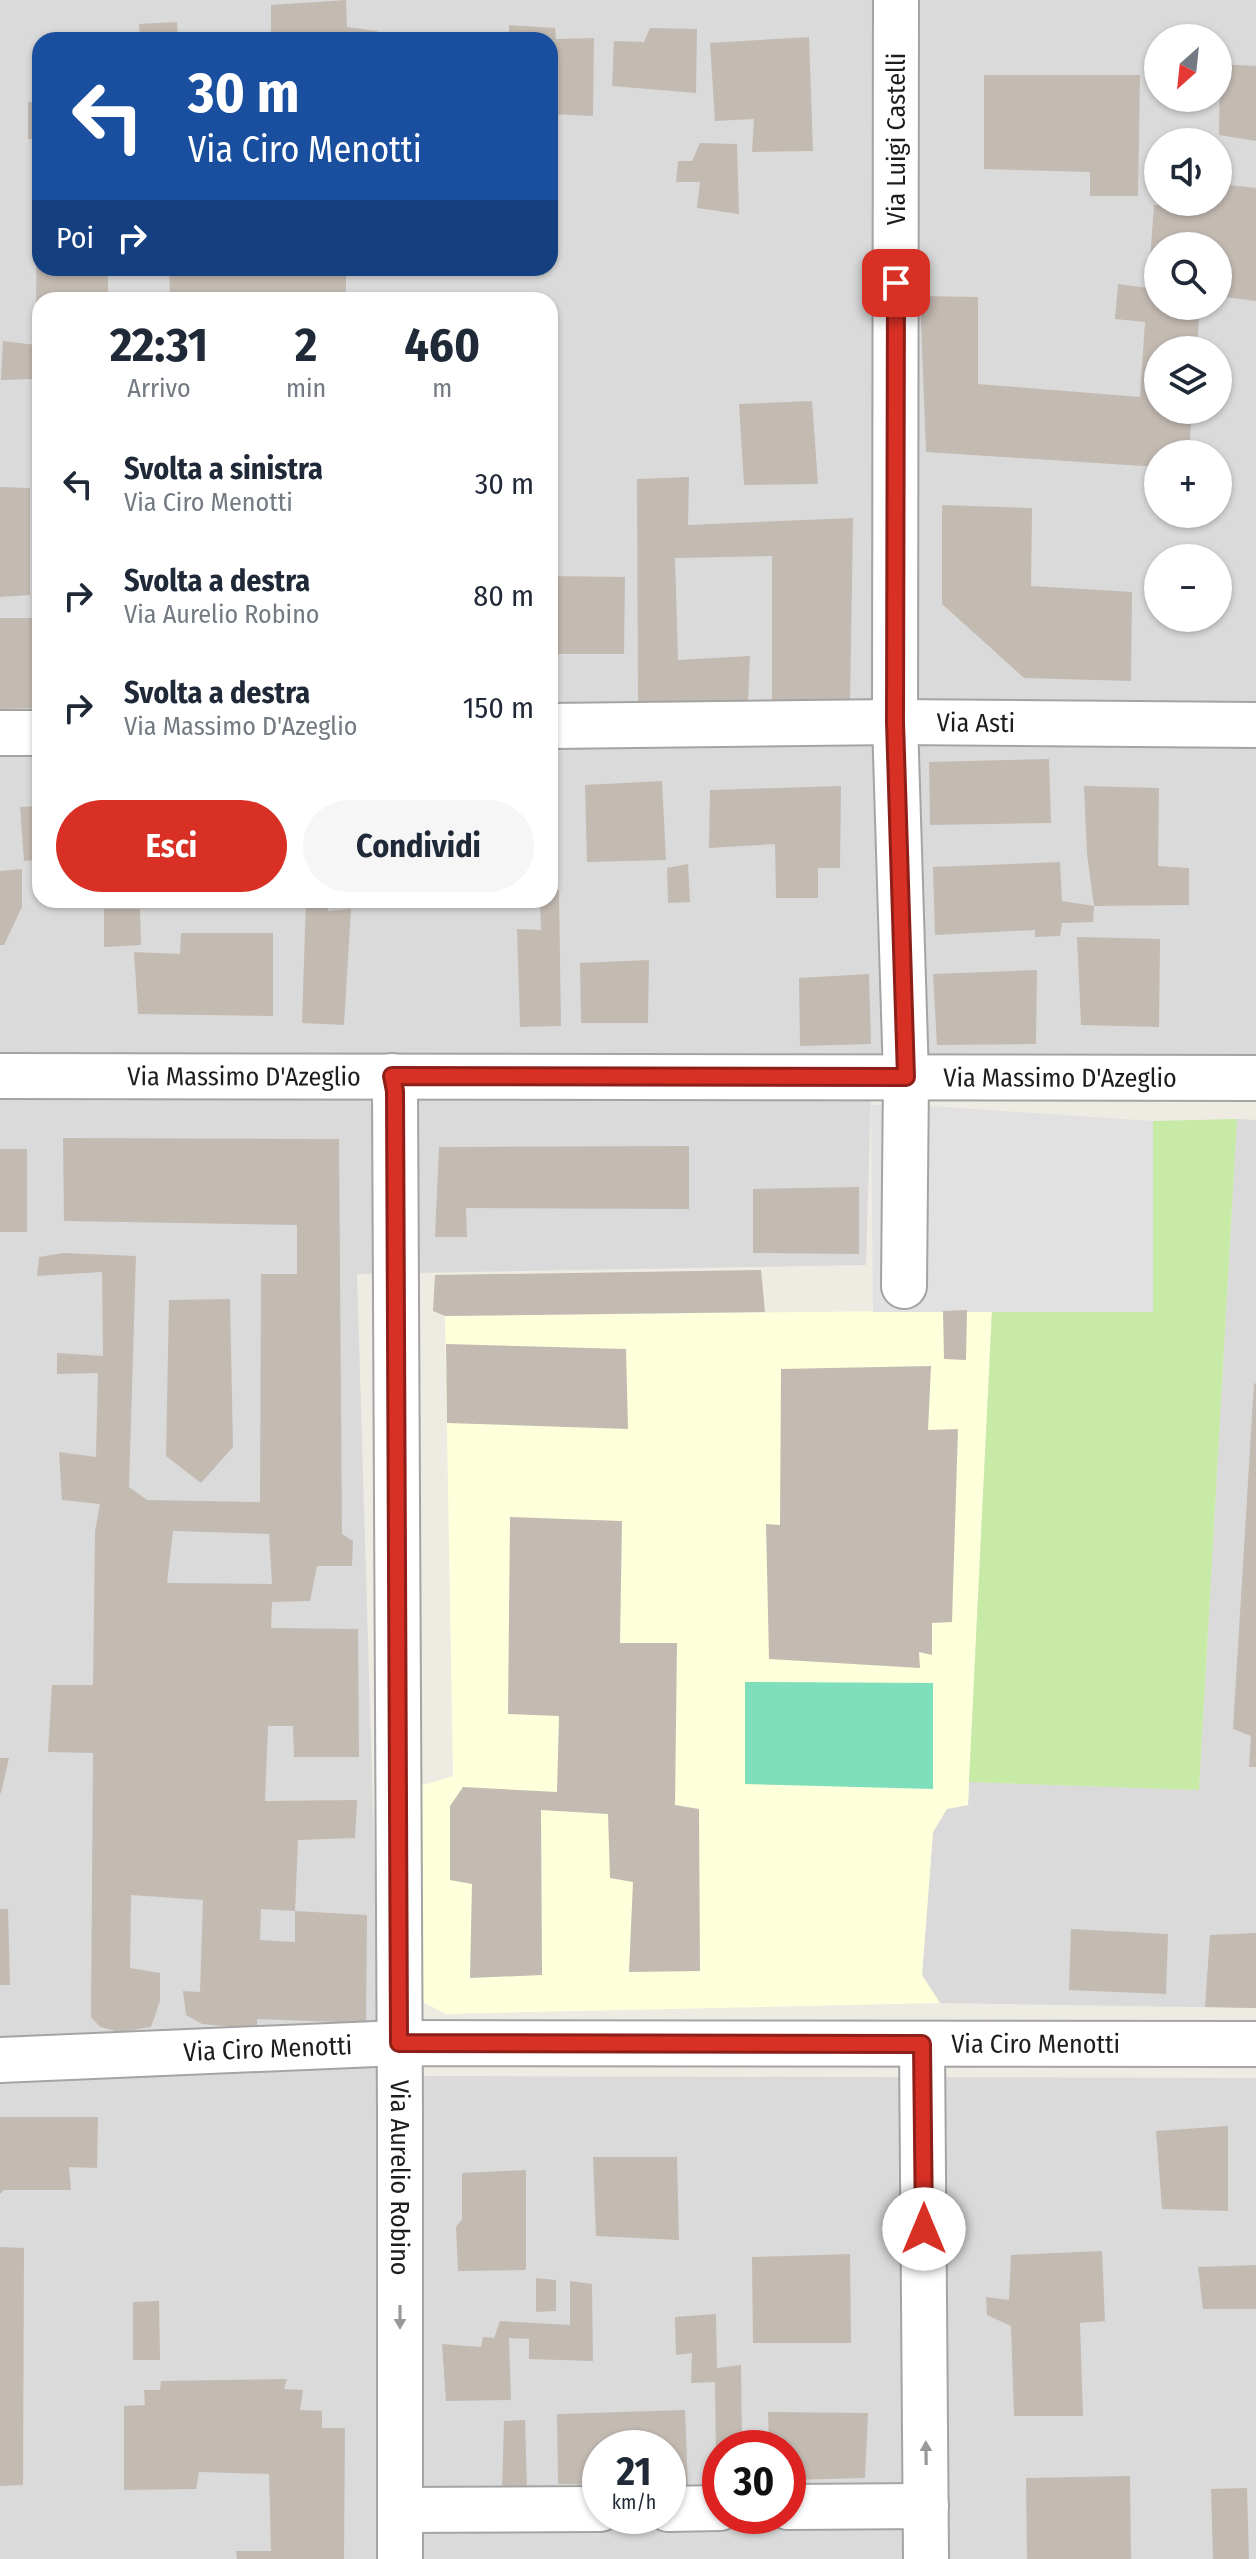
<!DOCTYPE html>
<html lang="it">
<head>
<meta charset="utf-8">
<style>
  :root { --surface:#fff; --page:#f6f6f7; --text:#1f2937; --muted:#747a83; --accent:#d93025 }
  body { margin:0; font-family:"Fira Sans Condensed",sans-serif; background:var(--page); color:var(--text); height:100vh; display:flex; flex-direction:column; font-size:30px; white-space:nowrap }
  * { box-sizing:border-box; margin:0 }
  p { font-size:26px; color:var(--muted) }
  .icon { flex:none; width:44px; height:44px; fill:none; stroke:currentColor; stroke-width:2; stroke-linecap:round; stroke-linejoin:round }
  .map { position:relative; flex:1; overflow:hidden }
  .details { position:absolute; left:32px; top:292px; width:526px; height:616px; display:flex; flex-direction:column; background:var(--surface); border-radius:24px; box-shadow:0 2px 6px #0004 }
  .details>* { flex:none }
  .hud { position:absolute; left:32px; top:32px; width:526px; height:244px; border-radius:24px; box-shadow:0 2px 6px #0004; background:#1a4fa0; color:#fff; overflow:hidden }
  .needle { width:52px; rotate:207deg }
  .buttons { position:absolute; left:1144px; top:24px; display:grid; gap:16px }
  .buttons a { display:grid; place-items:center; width:88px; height:88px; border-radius:50%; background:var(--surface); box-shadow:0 2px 6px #0004; font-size:40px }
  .speed { position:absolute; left:582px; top:2430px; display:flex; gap:16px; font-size:40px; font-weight:700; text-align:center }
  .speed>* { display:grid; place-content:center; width:104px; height:104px; border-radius:50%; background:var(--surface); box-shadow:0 2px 6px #0004; line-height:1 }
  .speed small { font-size:20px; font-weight:400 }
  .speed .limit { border:12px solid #d22; background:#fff; color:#111 }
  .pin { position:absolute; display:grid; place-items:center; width:68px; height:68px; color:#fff; margin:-34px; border-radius:16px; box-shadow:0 4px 12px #0006 }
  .me { position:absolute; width:88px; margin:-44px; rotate:0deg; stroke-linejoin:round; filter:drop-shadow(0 0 6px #0008) }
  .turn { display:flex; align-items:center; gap:28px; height:168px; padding:0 24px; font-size:36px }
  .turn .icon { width:104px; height:104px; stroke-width:2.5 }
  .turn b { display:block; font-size:56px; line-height:68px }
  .then { display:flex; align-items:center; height:76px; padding:0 24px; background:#0003; gap:16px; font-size:30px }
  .eta { display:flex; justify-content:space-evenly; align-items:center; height:136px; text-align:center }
  .eta b { font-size:48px; font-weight:700; line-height:56px }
  .primary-button { display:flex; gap:16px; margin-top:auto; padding:16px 24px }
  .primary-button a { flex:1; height:92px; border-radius:48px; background:var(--accent); color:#fff; font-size:32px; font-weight:700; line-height:92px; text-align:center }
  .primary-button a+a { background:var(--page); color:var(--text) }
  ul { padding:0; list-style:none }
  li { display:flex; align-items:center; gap:24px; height:112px; padding:0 24px }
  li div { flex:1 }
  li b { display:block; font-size:30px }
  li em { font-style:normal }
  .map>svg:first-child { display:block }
  .residential { fill:#dbdada; fill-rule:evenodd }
  .education { fill:#feffdb }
  .grass { fill:#c7eaa7 }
  .pitch { fill:#7fdfbc }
  .parking { fill:#e1e1e1 }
  .building { fill:#c3bab2; fill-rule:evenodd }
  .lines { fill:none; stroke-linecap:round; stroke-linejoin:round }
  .street-casing { stroke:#a4a4a4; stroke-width:48 }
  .street { stroke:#fff; stroke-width:44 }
  .oneway { fill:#999 }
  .route-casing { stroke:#8d1f18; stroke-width:20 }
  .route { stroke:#d93025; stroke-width:14 }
  .labels { text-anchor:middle; stroke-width:8; stroke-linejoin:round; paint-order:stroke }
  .street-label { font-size:26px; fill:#1d1d1d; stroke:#fff }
</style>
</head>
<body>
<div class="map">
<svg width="1256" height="2559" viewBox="0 0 1256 2559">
  <rect width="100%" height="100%" fill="#eeebe3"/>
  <path class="residential" d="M0,0H1256V1060L872,1059L866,1265L357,1274L381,2076L1256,2078V2559H0ZM1158,38H1218V98H1158ZM40,40H550V268H40ZM1158,142H1218V202H1158ZM1158,246H1218V306H1158ZM40,300H550V900H40ZM1158,350H1218V410H1158ZM1158,454H1218V514H1158ZM1158,558H1218V618H1158ZM600,2448H668V2516H600ZM720,2448H788V2516H720Z
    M1237,1119L1256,1120V2008L940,2003L922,1975L933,1832L947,1808L968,1805L969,1782L1199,1790Z"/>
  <path class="education" d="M992,1310L968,1805L947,1809L933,1832L922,1975L940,2003L446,2014L419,2000L420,1786L453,1776L445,1316Z"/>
  <path class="grass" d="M1237,1119L1199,1790L969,1782L992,1310L1152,1312L1153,1121Z"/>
  <path class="pitch" d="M745,1682L933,1683V1789L745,1784Z"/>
  <path class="parking" d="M871,1105H916L1153,1121V1312H873Z"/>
  <path class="building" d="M346,0L347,27L377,31V40H271V5Z
    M177,22L178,40H140L139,24Z
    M509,25L555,28L556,39L594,38L593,116L550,114V40H509Z
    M650,28L697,29L696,93L612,86L614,41L644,42Z
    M427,32H466V40H426Z
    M809,37L813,151L752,152L754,119L715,121L710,43Z
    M1220,64L1256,66V141L1219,135Z
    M984,75H1140L1138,196H1090V172L984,169Z
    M28,102H40V268H108V300H40V345H36L37,139H28Z
    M700,143L737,144L739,214L697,208L700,182H676L678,161H692Z
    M1218,184L1256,188V301L1218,296V246H1158V306H1200L1197,350H1158V410H1192L1189,454H1158V467L926,452L920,296L978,297V384L1140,397L1145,322L1115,319L1118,284L1148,288L1154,205L1206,209L1207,202H1218Z
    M169,268H346V300H170Z
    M3,341L36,345L34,379L1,380Z
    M812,401L818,484L744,485L739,404Z
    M689,477L688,525L853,518L850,705L772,701V556L675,558L678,660L750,656L748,701L638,704L637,479Z
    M0,487L30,488V595L0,597Z
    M942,505L1032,508L1031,586L1132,592L1131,681L1024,678L942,604Z
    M550,576L625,577L624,654H550Z
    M0,618H40V708L0,709Z
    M1049,759L1051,823L930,825L929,762Z
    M662,781L666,860L587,862L585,785Z
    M841,786L840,868H818V898H776L775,844L709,848L710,790Z
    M1084,786L1159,788L1158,866L1189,868V905L1094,906L1093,922L1062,923L1060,936L1035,937V930L935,935L933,867L1060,862L1062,901L1094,906L1087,854Z
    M40,806V860L24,861L20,807Z
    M688,864L690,902L668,903L667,868Z
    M22,869V907L4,945H0V871Z
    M559,890L561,1026L520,1027L517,929L541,930L540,900H550V891Z
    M306,900H328V911L351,909L344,1025L302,1023Z
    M104,909H140L141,945L104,947Z
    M181,933H273V1016L138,1014L134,952L180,954Z
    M1077,937L1160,939L1159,1027L1081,1025Z
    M649,960L648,1023H581L580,963Z
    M1037,970L1036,1044L937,1045L933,974Z
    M869,974L871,1044L800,1046L799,978Z
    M63,1138L339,1139L342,1534L353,1541L352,1566H317L310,1601L272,1602L271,1628L358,1629L359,1757H294L293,1726H268L265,1801L357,1800L355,1838L298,1840L295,1911L261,1909L260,1940L295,1942V1911L367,1915L366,2023L257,2019V2029L202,2024L186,2015L183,1991L200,1992L203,1900L131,1895L130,1968L160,1973V2001L151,2027L120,2032L100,2027L91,2017L93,1753L48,1752L52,1685H93L95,1531L100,1504L62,1500L59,1452L96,1457L98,1373L57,1374V1353L103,1356L102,1272L37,1276L39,1257L63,1253L136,1256L129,1487L147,1500L260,1502L261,1274H297V1225L64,1221ZM173,1531L269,1534L272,1584L167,1583Z
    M689,1146V1209L466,1208L467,1237H435L439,1147Z
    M0,1149H27V1232H0Z
    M859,1187V1254L753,1253V1189Z
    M761,1270L765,1312L445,1316L433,1311L435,1275Z
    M230,1299L233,1447L201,1483L166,1456L169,1300Z
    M967,1310L966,1360L944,1359L943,1311Z
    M446,1344L626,1349L628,1429L447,1423Z
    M931,1366L928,1430L958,1429L952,1622L932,1623V1655L919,1652L920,1668L769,1659L766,1524L780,1525L781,1369Z
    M1254,1383L1256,1384V1767H1249L1251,1736L1233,1729Z
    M510,1517L622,1521L620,1643H677L675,1805L699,1809L700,1971L629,1972L633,1882L610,1878L608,1814L541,1810L542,1975L470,1978L472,1884L450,1880V1806L463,1787L557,1792L559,1716L508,1714Z
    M0,1758H9L1,1793H0Z
    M0,1909H8L10,1985H0Z
    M1071,1929L1168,1934L1166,1994L1069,1990Z
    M1256,1933V2008L1205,2007L1210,1935Z
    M0,2117H98L97,2168L69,2167L71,2190H4L0,2194Z
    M1228,2126V2211L1162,2209L1156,2131Z
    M593,2157H677L679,2240L596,2236Z
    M526,2170V2270L458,2271L456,2227L462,2219V2173Z
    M0,2247L24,2248L23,2485L0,2486Z
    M1102,2251L1105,2321L1080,2323L1083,2416H1014L1011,2326L987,2315L986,2297L1009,2300L1011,2255Z
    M850,2254L851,2343H753L752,2257Z
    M1256,2265V2309H1203L1198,2267Z
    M536,2278L556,2280V2311L536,2312Z
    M570,2281L592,2284L593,2361L529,2359V2339L509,2338L511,2400L446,2401L442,2344L481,2347L483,2337L494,2338L500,2321L570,2325Z
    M159,2301L160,2360H133V2302Z
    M716,2314L717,2368L741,2365L742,2448H720V2455H716L715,2382L691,2383L692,2353L676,2355L675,2317Z
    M287,2379L284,2389L303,2390L300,2410L322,2411V2428H345L344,2559H237L236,2551H271L269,2474L199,2472L196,2489L124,2490V2406L145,2405L144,2390H160L161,2381Z
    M685,2410L688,2487L668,2486V2448H600V2485L558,2484L557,2414Z
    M768,2412L868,2413L865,2478L788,2480V2448H769Z
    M525,2420L527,2491H502L504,2421Z
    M1130,2476L1131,2559H1027L1026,2478Z
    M1247,2488L1249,2559H1213L1211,2489Z"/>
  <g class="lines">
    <g class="street-casing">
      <g id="street">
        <path d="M896,0L895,722L906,1077L904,1286"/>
        <path id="s1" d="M550,726L895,722L1256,725"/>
        <path d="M0,733H40"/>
        <path id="s2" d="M0,1076L1256,1078"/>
        <path id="s3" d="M392,1076L395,1091L400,2115V2559"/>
        <path d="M922,2044L926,2559"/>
        <path id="s4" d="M0,2060L399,2043L1256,2044"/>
        <path d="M788,2507L926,2506"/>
        <path d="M668,2509L720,2508"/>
        <path d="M400,2510L600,2509"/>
      </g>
    </g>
    <use href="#street" class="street"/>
  </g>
  <defs><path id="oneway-solid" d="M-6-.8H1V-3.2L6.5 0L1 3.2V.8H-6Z" transform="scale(2)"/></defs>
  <g class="oneway">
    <use href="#oneway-solid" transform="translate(400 2317) rotate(90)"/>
    <use href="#oneway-solid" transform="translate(926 2453) rotate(-91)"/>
  </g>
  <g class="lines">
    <g class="route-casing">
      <path id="route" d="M896,283L895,722L906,1077L392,1076L395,1091L399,2043L922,2044L924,2229"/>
    </g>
    <use href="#route" class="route"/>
  </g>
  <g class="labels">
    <g class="street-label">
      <text transform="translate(896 139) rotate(-90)" y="9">Via Luigi Castelli</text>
      <text dy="9" stroke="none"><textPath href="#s1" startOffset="426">Via Asti</textPath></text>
      <text dy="9" stroke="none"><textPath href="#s2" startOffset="244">Via Massimo D'Azeglio</textPath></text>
      <text dy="9" stroke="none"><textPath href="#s2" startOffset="1060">Via Massimo D'Azeglio</textPath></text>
      <text dy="9" stroke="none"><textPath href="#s4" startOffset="1036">Via Ciro Menotti</textPath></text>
      <text dy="9" stroke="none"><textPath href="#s4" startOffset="268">Via Ciro Menotti</textPath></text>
      <text dy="9" stroke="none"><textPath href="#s3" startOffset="1102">Via Aurelio Robino</textPath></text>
    </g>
  </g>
</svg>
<div class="buttons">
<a><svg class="needle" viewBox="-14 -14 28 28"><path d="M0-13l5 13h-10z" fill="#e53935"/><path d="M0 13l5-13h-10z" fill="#747a83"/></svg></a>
<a><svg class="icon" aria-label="sound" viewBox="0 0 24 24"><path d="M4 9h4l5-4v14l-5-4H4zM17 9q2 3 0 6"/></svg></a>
<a><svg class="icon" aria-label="search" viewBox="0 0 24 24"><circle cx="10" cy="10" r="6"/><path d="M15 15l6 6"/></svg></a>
<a><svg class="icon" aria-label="layers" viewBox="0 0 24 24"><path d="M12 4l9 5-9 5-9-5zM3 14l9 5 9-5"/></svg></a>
<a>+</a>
<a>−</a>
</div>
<div class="speed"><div>21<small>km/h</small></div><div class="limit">30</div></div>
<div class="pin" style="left:896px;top:283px;background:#d93025"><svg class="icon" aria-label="arrive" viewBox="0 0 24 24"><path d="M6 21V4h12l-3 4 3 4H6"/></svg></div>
<svg class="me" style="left:924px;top:2229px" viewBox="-20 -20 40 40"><circle r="19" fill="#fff"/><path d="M0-13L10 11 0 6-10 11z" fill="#d93025"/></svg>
<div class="hud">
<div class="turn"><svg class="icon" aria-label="left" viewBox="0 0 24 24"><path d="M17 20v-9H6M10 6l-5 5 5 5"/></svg><div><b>30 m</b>Via Ciro Menotti</div></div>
<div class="then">Poi<svg class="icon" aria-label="right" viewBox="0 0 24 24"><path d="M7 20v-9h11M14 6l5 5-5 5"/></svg></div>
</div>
<section class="details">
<div class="eta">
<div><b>22:31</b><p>Arrivo</p></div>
<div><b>2</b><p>min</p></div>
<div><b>460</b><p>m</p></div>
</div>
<ul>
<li><svg class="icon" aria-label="left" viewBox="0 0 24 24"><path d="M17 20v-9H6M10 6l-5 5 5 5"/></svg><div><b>Svolta a sinistra</b><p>Via Ciro Menotti</p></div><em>30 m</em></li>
<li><svg class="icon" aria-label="right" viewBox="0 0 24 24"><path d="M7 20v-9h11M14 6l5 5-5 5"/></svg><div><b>Svolta a destra</b><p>Via Aurelio Robino</p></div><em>80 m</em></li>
<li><svg class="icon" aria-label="right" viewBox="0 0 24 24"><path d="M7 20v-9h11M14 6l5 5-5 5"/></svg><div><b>Svolta a destra</b><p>Via Massimo D'Azeglio</p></div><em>150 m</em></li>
</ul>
<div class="primary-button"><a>Esci</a><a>Condividi</a></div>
</section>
</div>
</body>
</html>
